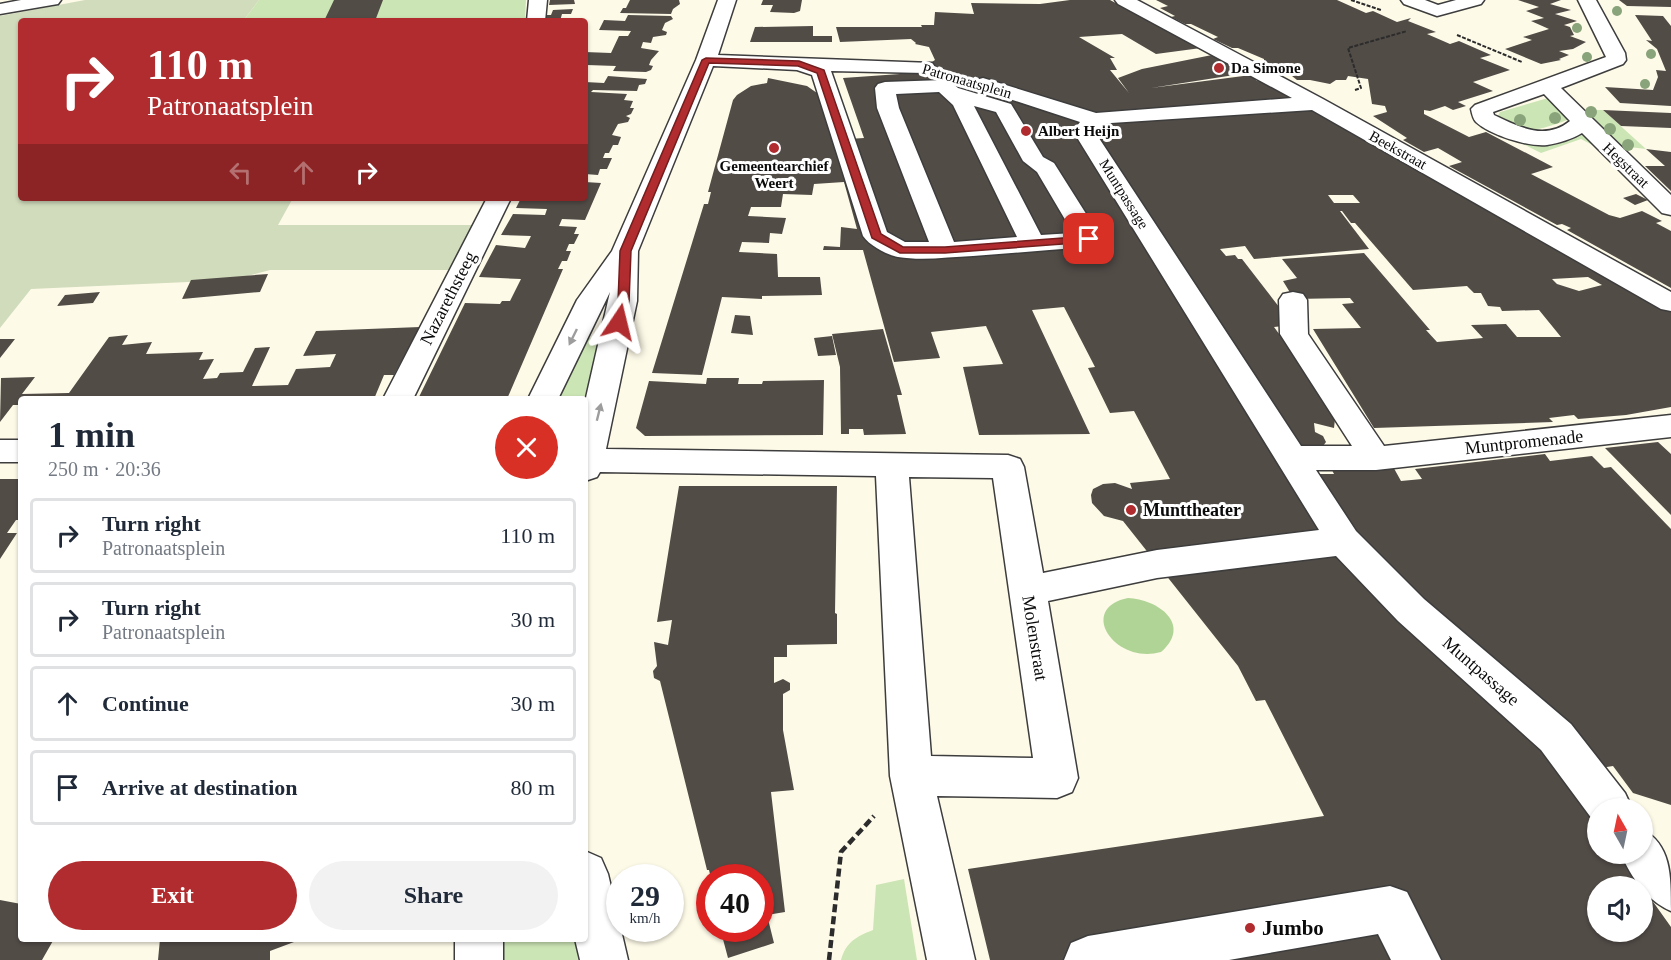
<!DOCTYPE html>
<html lang="en">
<head>
<meta charset="utf-8">
<style>
  :root { --surface:#fff; --page:#f2f2f3; --text:#1f2937; --muted:#747a83; --line:#e0e1e3; --accent:#b02c2e }
  body { margin:0; font-family:"Times New Roman",serif; background:var(--page); color:var(--text); height:100vh; display:flex; flex-direction:column; font-size:22px; white-space:nowrap }
  * { box-sizing:border-box; margin:0 }
  p { font-size:20px; color:var(--muted) }
  .icon { flex:none; width:33px; height:33px; fill:none; stroke:currentColor; stroke-width:2; stroke-linecap:round; stroke-linejoin:round }
  .map { position:relative; flex:1; overflow:hidden }
  .side { position:absolute; left:18px; top:396px; width:570px; height:546px; display:flex; flex-direction:column; background:var(--surface); border-radius:6px; box-shadow:0 2px 4px #0004 }
  .side>* { flex:none }
  .guide { position:absolute; left:18px; top:18px; width:570px; height:183px; border-radius:6px; box-shadow:0 2px 4px #0004; background:#b02c2e; color:#fff; overflow:hidden }
  .needle { width:39px; rotate:351deg }
  .fabs { position:absolute; left:1587px; top:798px; display:grid; gap:12px }
  .fabs a { display:grid; place-items:center; width:66px; height:66px; border-radius:50%; background:var(--surface); box-shadow:0 2px 4px #0004; font-size:30px }
  .speed { position:absolute; left:606px; top:864px; display:flex; gap:12px; font-size:30px; font-weight:700; text-align:center }
  .speed>* { display:grid; place-content:center; width:78px; height:78px; border-radius:50%; background:var(--surface); box-shadow:0 2px 4px #0004; line-height:1 }
  .speed small { font-size:15px; font-weight:400 }
  .speed .limit { border:9px solid #d22; background:#fff; color:#111 }
  .pin { position:absolute; display:grid; place-items:center; width:51px; height:51px; color:#fff; margin:-26px; border-radius:12px; box-shadow:0 3px 9px #0006 }
  .me { position:absolute; width:66px; margin:-33px; rotate:10deg; stroke-linejoin:round; filter:drop-shadow(0 0 4px #0008) }
  .turn { display:flex; align-items:center; gap:21px; height:126px; padding:0 30px; font-size:27px }
  .turn .icon { width:78px; height:78px; stroke-width:2.5 }
  .turn b { display:block; font-size:42px; line-height:51px }
  .lanes { display:flex; align-items:center; height:57px; padding:0 30px; background:#0003; justify-content:center; gap:30px; direction:ltr }
  .lanes .off { opacity:.35 }
  .round { display:grid; place-items:center; flex:none; width:63px; height:63px; border-radius:32px; background:var(--page) }
  .headline { display:flex; align-items:center; justify-content:space-between; height:102px; padding:0 30px }
  h1 { font-size:36px; font-weight:600; line-height:45px }
  .action { display:flex; gap:12px; margin-top:auto; padding:12px 30px }
  .action a { flex:1; height:69px; border-radius:36px; background:var(--accent); color:#fff; font-size:24px; font-weight:600; line-height:69px; text-align:center }
  .action a+a { background:var(--page); color:var(--text) }
  ul { padding:0; list-style:none }
  li { display:flex; align-items:center; gap:18px; height:75px; margin:0 12px 9px; padding:0 18px; border:3px solid var(--line); border-radius:6px }
  li div { flex:1 }
  li b { display:block; font-size:22px }
  li em { font-style:normal }
  .map>svg:first-child { display:block }
  .green { fill:#cce5b5 }
  .forest { fill:#b0d496 }
  .cemetery { fill:#d1dcbc }
  .building { fill:#524c47; fill-rule:evenodd }
  .lines { fill:none; stroke-linecap:round; stroke-linejoin:round }
  .minor-casing { stroke:#3d3d3d; stroke-width:3 }
  .path-far1 { stroke:#2c2c2c; stroke-width:2; stroke-dasharray:4 1.5; stroke-linecap:butt }
  .path { stroke:#2c2c2c; stroke-width:4.5; stroke-dasharray:8 4; stroke-linecap:butt }
  .minor { fill:#fff; fill-rule:evenodd }
  .tree { fill:#89a37a }
  .oneway { fill:#9d9d9d }
  .route { fill:#b02c2e; stroke:#721d1e; stroke-width:1.5 }
  .poi-dot { fill:#b02c2e; stroke:#fff; stroke-width:2 }
  .labels { text-anchor:middle; stroke-width:6; stroke-linejoin:round; paint-order:stroke }
  .far-poi-label { font-size:15px; font-weight:bold; fill:#0a0a0a; stroke:#fff; text-anchor:start }
  .far-street-label { font-size:15px; fill:#0a0a0a; stroke:#fff }
  .street-label { font-size:18px; fill:#0a0a0a; stroke:#fff }
  .poi-label { font-size:18px; font-weight:bold; fill:#0a0a0a; stroke:#fff; text-anchor:start }
  .near-poi-label { font-size:21px; font-weight:bold; fill:#0a0a0a; stroke:#fff; text-anchor:start }
</style>
</head>
<body>
<div class="map">
<svg width="1671" height="960" viewBox="0 0 1671 960">
  <rect width="100%" height="100%" fill="#fefae8"/>
  <path class="green" d="M259,0H526L525,21H243Z
    M1548,98L1570,119C1542,129 1523,138 1498,116L1500,112Z
    M1583,110H1603L1646,149L1612,145Z
    M1583,134L1600,149L1581,139L1541,153L1517,141L1550,145Z
    M587,338H601L585,396H561Z
    M904,879L917,960H841C846,942 857,936 873,930L876,885Z
    M496,939H575L578,960H497Z"/>
  <path class="forest" d="M1128,598C1157,599 1193,624 1161,652C1114,665 1077,608 1128,598Z"/>
  <path class="cemetery" d="M85,0H259L243,21H21V198H293L278,225H476L454,270H270L233,280L31,289L0,328V16Z"/>
  <path class="building" d="M334,0H383L375,21H324Z
    M550,0H574L575,4L549,5Z
    M630,0H679L680,4L673,9L671,14L620,13L623,8H626Z
    M763,0H802L800,11L794,13L770,12L773,5H761Z
    M1070,0H1110L1201,48L1156,54L1122,34L1079,37L1115,58H1110L1117,70H1110L1129,93L1118,78L1142,69L1212,55L1247,73L1151,88L1251,75L1257,81L1266,82L1389,150L1399,160H1407L1671,309V407L1626,415L1578,419L1574,415L1549,418L1553,422L1374,428L1313,329L1361,328L1342,304L1354,303L1350,298L1294,299L1283,281L1297,278L1282,259L1364,253L1430,330H1426L1437,342L1483,338L1471,325L1506,324L1517,337H1561L1539,310L1502,311L1500,307L1488,306L1481,293H1474L1467,286L1413,290L1355,223H1351L1342,211H1340L1369,249L1254,259L1245,246L1220,249L1226,256L1235,255L1238,259H1242L1293,325L1274,327L1327,399L1335,419L1334,428L1314,423L1315,432L1323,436L1326,442L1323,446L1315,447L1318,474H1334L1329,464L1391,463L1401,481L1422,479L1415,469L1545,454L1550,461L1592,456L1604,468L1611,467L1671,529V805L1633,793L1613,766L1563,774L1598,823V854H1619L1671,927V960H990L968,869L1324,816L1265,700L1256,701L1238,666L1123,521L1104,516L1092,503L1091,495L1093,489L1103,484L1115,483L1132,489L1130,483L1170,479L1134,411L1110,413L1088,368L1095,367L1064,307L1032,310L1090,434L979,435L963,367L1003,364L986,326L931,332L940,358L894,362L863,250H823L824,246L840,247L841,227L857,229L844,182L814,184L812,195L783,194L781,207H751L748,216L786,218L782,234L770,233L769,243L742,242L739,252L777,254L778,277H820L822,295L762,296V299L722,297L702,375L652,373L704,204H708L711,192H708L733,100L737,95L751,86L767,83L768,78L807,86L817,93L820,99L832,140L864,138L843,78L914,73L935,60L929,47L915,44L916,43L911,39L840,42L836,27H922L921,25H934L935,12L974,14L971,3L1040,4ZM1328,195H1353L1360,203H1334ZM1588,277L1602,285L1579,291L1557,284L1552,279ZM1598,886H1642V932H1598Z
    M1156,0H1337L1366,13L1373,11L1397,22L1411,18L1408,21L1436,32L1427,34L1450,44L1459,41L1491,55L1480,58L1510,70L1473,82L1493,91L1458,102L1466,106L1453,110L1445,106L1430,111L1424,110V114L1469,137L1486,132L1553,167L1531,174L1609,215L1620,218L1642,211L1662,221L1656,223L1671,231V288L1567,230L1571,228L1562,224L1557,225L1449,166L1462,162L1438,148L1424,152L1403,140L1407,138L1373,116L1387,112L1385,106L1372,104L1368,79L1348,76L1346,80H1336L1330,84L1310,80H1297L1287,72L1264,63V59L1238,48H1232L1213,39L1218,37L1191,24H1185L1171,17L1175,16L1160,8L1168,6Z
    M1518,0H1561L1550,4L1571,10L1555,14L1577,21L1564,25L1570,27L1574,35L1570,36L1586,42L1573,49L1559,51L1569,55L1559,59L1561,60L1541,64L1505,49L1532,40L1523,37L1549,29L1531,21L1544,18L1526,11L1539,7Z
    M1619,0H1671V7L1627,6Z
    M573,9L571,14H562L560,21H544L546,15H551L553,10Z
    M628,15L671,16L673,19L665,23L662,30L667,32L666,35L653,37L651,43L643,42L641,48L659,51L651,60L649,65L653,66L651,70L646,72L613,71L616,66L587,65L585,68V52L611,53L619,36H628L631,31L599,30L604,20L625,21Z
    M1635,15L1663,16L1671,26V106L1620,103L1605,87L1653,90L1658,77L1656,70L1666,71L1657,49L1646,40L1652,41Z
    M813,26V36H832V42H750L755,27Z
    M608,76L647,79L645,84L639,85L637,91L593,90L591,92L627,94L624,100L633,101L630,108H634L631,114L626,116L630,118L628,122L618,124L612,135L621,137L618,145H613L609,153H605L603,158H612L607,169H600L598,175L585,174V82L604,83Z
    M1603,110L1671,113V128L1621,126Z
    M1646,149L1671,152V191L1645,166H1665Z
    M585,182L601,183L585,220L562,219L559,226L577,227L574,234H579L574,244H569L566,251H571L567,261H562L558,269H563L507,399H418L465,303L500,304L502,301H510L521,279L479,277L496,245L525,248L531,236L501,235L513,214L545,215L547,209L516,208L521,198H585Z
    M1636,194L1648,200L1635,205L1623,198Z
    M268,274L260,292L182,299L191,280Z
    M100,292L93,303L57,306L65,295Z
    M735,315L750,316L753,335L731,333Z
    M420,327L394,375H384L374,399H21V405H13L0,422L1,378L35,377L22,394L69,393L109,337L128,335L122,345L152,342L146,354L203,352L199,360L214,359L203,379L217,378L220,373L243,372L255,348L270,347L252,386L288,385L296,369L330,367L336,354L303,356L316,331Z
    M883,329L902,395H897L906,434L864,435L863,429H849V434H841L840,367L832,334Z
    M832,336L836,355L818,356L814,338Z
    M0,339H15L0,358Z
    M707,378H739L738,384H762L763,381L824,380L823,435L645,436L636,428L649,381L706,384Z
    M1658,442L1671,454V515L1605,448Z
    M0,479H21V520H16L7,533H17L0,559Z
    M679,486H837L835,613L837,614V644L787,645V657H774V683L783,679L790,683V690L783,694V730L794,790L771,792L785,912L767,915L774,943L728,958L720,928H760V878H711L709,870H707L660,681L654,678L653,671L657,666L654,642L668,645L672,620L657,622Z
    M0,900L21,904V939H54L42,960H0Z
    M160,939H302L270,951V960H158Z"/>
  <g class="lines">
    <g class="minor-casing">
      <path id="minor" d="M21,0H61L58,4L52,5L0,14V4Z
        M529,0H547L545,21H527Z
        M718,0H736L718,55L932,63L935,67L932,71L925,73L831,71L887,232L905,242H929L877,108L875,88L878,84L885,82L944,80L951,82L958,88L1011,104L1043,157L1054,163L1102,239L1098,244L1089,247C1050,250 1012,253 973,256C949,257 922,261 898,257C887,255 870,246 863,236L812,75L797,70L713,66L638,251L637,301L606,449L1008,455L1020,459L1024,467L1043,573L1157,550L1319,530L1073,131L1080,122L976,88L973,84L976,80L983,78L1096,113L1292,98L1118,4L1115,0H1137L1323,99L1671,292V311L1661,309L1312,110L1111,123L1102,125L1095,132L1301,446H1352L1280,334L1279,300L1283,294L1293,292L1303,294L1307,300L1308,334L1384,446L1671,415V437L1376,470H1316L1356,531L1424,599L1571,724L1625,793L1632,808H1598V824L1595,823L1541,750L1398,621L1336,556L1157,578L1048,601L1078,778L1072,792L1057,798L937,796L975,960H927L890,776L876,476L600,472L597,477L585,481V402L610,292L558,399H528L577,300L612,251L696,60ZM939,92L953,105L1017,237L954,242L899,108L896,94ZM974,106L996,112L1023,161L1037,172L1073,233L1041,235ZM909,477L993,478L1033,758L931,756Z
        M1401,0H1425L1438,5L1456,0H1484L1481,4L1437,16L1404,4Z
        M1578,0H1596L1625,53L1626,60L1623,64L1561,88L1671,195V215L1662,213L1582,133C1572,139 1559,143 1547,145C1528,147 1490,135 1476,122C1473,119 1472,114 1471,109L1475,105L1606,57ZM1544,94L1570,121C1545,141 1519,127 1494,115L1493,112Z
        M487,198H511L413,399H383Z
        M0,440H21V462H0Z
        M1642,829C1671,845 1671,874 1671,911C1647,901 1631,877 1621,854H1642Z
        M585,851L601,858L608,874L628,960H580L575,939H585Z
        M1390,886L1407,892L1441,960H1391L1378,934L1229,960H1064L1071,943L1088,936Z
        M455,939H503V960H455Z"/>
    </g>
    <path class="path-far1" d="M1351,0L1381,10
      M1457,35L1522,62
      M1355,90L1361,88L1348,48L1407,31"/>
    <path class="path" d="M829,960L841,852L874,816"/>
    <use href="#minor" class="minor"/>
  </g>
  <g class="tree">
    <circle cx="1617" cy="11" r="5"/>
    <circle cx="1577" cy="28" r="5"/>
    <circle cx="1651" cy="54" r="5"/>
    <circle cx="1587" cy="57" r="5"/>
    <circle cx="1645" cy="84" r="5"/>
    <circle cx="1591" cy="112" r="6"/>
    <circle cx="1555" cy="118" r="6"/>
    <circle cx="1520" cy="120" r="6"/>
    <circle cx="1610" cy="129" r="6"/>
    <circle cx="1628" cy="145" r="6"/>
  </g>
  <defs><path id="oneway-solid" d="M-6-.8H1V-3.2L6.5 0L1 3.2V.8H-6Z" transform="scale(1.5)"/></defs>
  <g class="oneway">
    <use href="#oneway-solid" transform="translate(573 337) rotate(116)"/>
    <use href="#oneway-solid" transform="translate(599 412) rotate(-76)"/>
  </g>
  <path class="route" d="M706,58L799,61L824,70L881,234L903,247H945L1089,236L1095,239L1089,242L945,253H900L872,238L817,73L798,66L709,63L631,251L629,302L624,322L623,325H615L613,322L618,302L620,251L702,60Z"/>
  <g class="poi-dot">
    <circle cx="1219" cy="68" r="6"/>
    <circle cx="1026" cy="131" r="6"/>
    <circle cx="774" cy="148" r="6"/>
    <circle cx="1131" cy="510" r="6"/>
    <circle cx="1250" cy="928" r="6"/>
  </g>
  <g class="labels">
    <g class="far-poi-label">
      <text x="1231" y="73">Da Simone</text>
      <text x="1038" y="136">Albert Heijn</text>
      <text x="774" y="171" text-anchor="middle">Gemeentearchief<tspan x="774" dy="17">Weert</tspan></text>
    </g>
    <g class="far-street-label">
      <text transform="translate(967 81) rotate(16)" y="5">Patronaatsplein</text>
      <text transform="translate(1398 150) rotate(29)" y="5">Beekstraat</text>
      <text transform="translate(1626 165) rotate(44)" y="5">Hegstraat</text>
      <text transform="translate(1124 194) rotate(58)" y="5">Muntpassage</text>
    </g>
    <g class="street-label">
      <text transform="translate(448 298) rotate(-63)" y="6">Nazarethsteeg</text>
      <text transform="translate(1524 442) rotate(-6)" y="6">Muntpromenade</text>
      <text transform="translate(1035 638) rotate(81)" y="6">Molenstraat</text>
      <text transform="translate(1481 671) rotate(41)" y="6">Muntpassage</text>
    </g>
    <g class="poi-label">
      <text x="1143" y="516">Munttheater</text>
    </g>
    <g class="near-poi-label">
      <text x="1262" y="935">Jumbo</text>
    </g>
  </g>
</svg>
<div class="fabs">
<a><svg class="needle" viewBox="-14 -14 28 28"><path d="M0-13l5 13h-10z" fill="#e53935"/><path d="M0 13l5-13h-10z" fill="#747a83"/></svg></a>
<a><svg class="icon" aria-label="sound" viewBox="0 0 24 24"><path d="M4 9h4l5-4v14l-5-4H4zM17 9q2 3 0 6"/></svg></a>
</div>
<div class="speed"><div>29<small>km/h</small></div><div class="limit">40</div></div>
<div class="pin" style="left:1089px;top:239px;background:#d93025"><svg class="icon" aria-label="arrive" viewBox="0 0 24 24"><path d="M6 21V4h12l-3 4 3 4H6"/></svg></div>
<svg class="me" style="left:619px;top:322px" viewBox="-20 -20 40 40"><path d="M0-17L14 15 0 8-14 15z" fill="#b02c2e" stroke="#fff" stroke-width="4"/></svg>
<div class="guide">
<div class="turn"><svg class="icon" aria-label="right" viewBox="0 0 24 24"><path d="M7 20v-9h11M14 6l5 5-5 5"/></svg><div><b>110 m</b>Patronaatsplein</div></div>
<div class="lanes"><svg class="icon off" aria-label="left" viewBox="0 0 24 24"><path d="M17 20v-9H6M10 6l-5 5 5 5"/></svg><svg class="icon off" aria-label="ahead" viewBox="0 0 24 24"><path d="M12 20V5M6 11l6-6 6 6"/></svg><svg class="icon" aria-label="right" viewBox="0 0 24 24"><path d="M7 20v-9h11M14 6l5 5-5 5"/></svg></div>
</div>
<section class="side">
<div class="headline"><div><h1>1 min</h1><p>250 m · 20:36</p></div><a class="round" style="background:#d93025;color:#fff"><svg class="icon" aria-label="close" viewBox="0 0 24 24"><path d="M6 6l12 12M18 6L6 18"/></svg></a></div>
<ul>
<li><svg class="icon" aria-label="right" viewBox="0 0 24 24"><path d="M7 20v-9h11M14 6l5 5-5 5"/></svg><div><b>Turn right</b><p>Patronaatsplein</p></div><em>110 m</em></li>
<li><svg class="icon" aria-label="right" viewBox="0 0 24 24"><path d="M7 20v-9h11M14 6l5 5-5 5"/></svg><div><b>Turn right</b><p>Patronaatsplein</p></div><em>30 m</em></li>
<li><svg class="icon" aria-label="ahead" viewBox="0 0 24 24"><path d="M12 20V5M6 11l6-6 6 6"/></svg><div><b>Continue</b></div><em>30 m</em></li>
<li><svg class="icon" aria-label="arrive" viewBox="0 0 24 24"><path d="M6 21V4h12l-3 4 3 4H6"/></svg><div><b>Arrive at destination</b></div><em>80 m</em></li>
</ul>
<div class="action"><a>Exit</a><a>Share</a></div>
</section>
</div>
</body>
</html>
